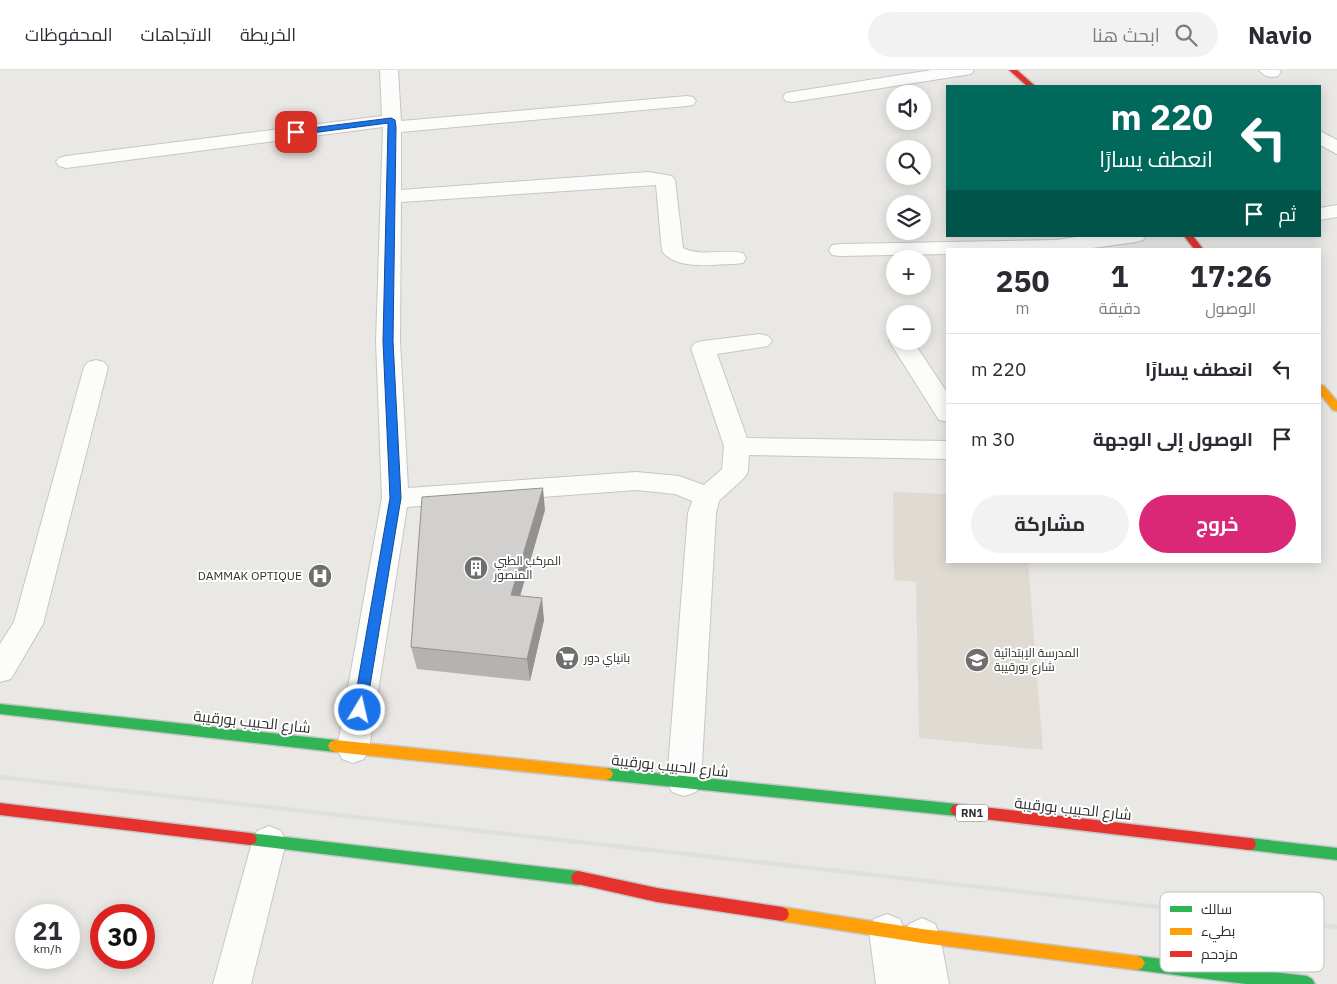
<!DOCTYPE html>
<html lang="ar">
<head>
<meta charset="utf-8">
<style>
  :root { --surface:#fff; --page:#f2f2f3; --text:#2b2b33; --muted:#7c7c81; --line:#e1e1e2; --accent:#db2777 }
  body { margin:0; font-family:"IBM Plex Sans",Cairo,sans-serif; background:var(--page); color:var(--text); direction:rtl; height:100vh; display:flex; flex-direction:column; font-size:19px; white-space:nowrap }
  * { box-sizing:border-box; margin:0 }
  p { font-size:16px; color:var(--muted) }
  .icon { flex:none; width:28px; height:28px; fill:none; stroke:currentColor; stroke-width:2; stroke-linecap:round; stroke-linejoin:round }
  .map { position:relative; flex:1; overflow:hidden; direction:ltr }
  .side { position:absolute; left:946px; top:178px; width:375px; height:315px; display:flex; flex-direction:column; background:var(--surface); border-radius:0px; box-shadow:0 2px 12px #0003; direction:rtl }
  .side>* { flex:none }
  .top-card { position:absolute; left:946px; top:15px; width:375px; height:152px; border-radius:0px; box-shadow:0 2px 12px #0003; direction:rtl; background:#00695c; color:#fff; overflow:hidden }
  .fabs { position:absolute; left:886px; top:15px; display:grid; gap:10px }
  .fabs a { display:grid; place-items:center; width:45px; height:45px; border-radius:50%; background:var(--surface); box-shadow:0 2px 12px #0003; font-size:25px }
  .speed { position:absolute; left:15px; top:834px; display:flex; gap:10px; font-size:25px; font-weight:700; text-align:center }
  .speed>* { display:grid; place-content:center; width:65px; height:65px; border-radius:50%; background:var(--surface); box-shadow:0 2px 12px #0003; line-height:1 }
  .speed small { font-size:12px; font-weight:400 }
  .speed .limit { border:8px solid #d22; background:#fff; color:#111 }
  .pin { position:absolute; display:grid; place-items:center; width:42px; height:42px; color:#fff; margin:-21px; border-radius:10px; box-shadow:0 2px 8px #0006 }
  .me { position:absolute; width:55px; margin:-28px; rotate:9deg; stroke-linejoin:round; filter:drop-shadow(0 0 4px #0008) }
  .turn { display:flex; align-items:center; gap:18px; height:105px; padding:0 25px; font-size:22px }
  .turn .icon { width:65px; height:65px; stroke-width:2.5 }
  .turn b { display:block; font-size:35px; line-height:42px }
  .then { display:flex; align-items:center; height:48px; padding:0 25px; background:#0003; gap:10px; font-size:19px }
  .eta { display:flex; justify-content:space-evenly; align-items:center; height:85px; text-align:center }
  .eta b { font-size:30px; font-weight:700; line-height:35px }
  .action { display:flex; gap:10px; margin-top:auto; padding:10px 25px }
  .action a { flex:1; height:58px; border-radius:30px; background:var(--accent); color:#fff; font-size:20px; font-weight:700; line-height:58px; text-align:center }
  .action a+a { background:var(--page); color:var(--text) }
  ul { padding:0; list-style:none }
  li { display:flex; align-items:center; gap:15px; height:70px; padding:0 25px; border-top:1px solid var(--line) }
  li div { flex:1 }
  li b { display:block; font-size:19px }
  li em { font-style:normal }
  header { display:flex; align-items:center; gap:30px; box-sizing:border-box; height:70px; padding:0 25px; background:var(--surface); border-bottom:1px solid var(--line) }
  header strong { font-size:24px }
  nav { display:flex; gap:28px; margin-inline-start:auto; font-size:18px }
  .search { width:350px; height:45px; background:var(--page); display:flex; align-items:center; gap:12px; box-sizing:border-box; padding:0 18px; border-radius:28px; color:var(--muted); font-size:19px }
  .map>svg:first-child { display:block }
  .education { fill:#e0dbd2 }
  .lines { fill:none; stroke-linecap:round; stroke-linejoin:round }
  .street-casing { stroke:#c7c6c7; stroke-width:2 }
  .fast-casing { stroke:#c7c6c7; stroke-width:3 }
  .slow-casing { stroke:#c7c6c7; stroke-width:3 }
  .jam-casing { stroke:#c7c6c7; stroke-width:3 }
  .street { fill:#fcfcfb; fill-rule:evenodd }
  .fast { fill:#30b455; fill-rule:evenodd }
  .slow { fill:#ff9f0a; fill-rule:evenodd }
  .jam { fill:#e5322d; fill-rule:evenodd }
  .rail { stroke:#dfdfe0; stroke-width:4.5 }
  .wall { fill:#b5b3b1 }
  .shaded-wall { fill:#939290 }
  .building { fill:#d2d0ce; stroke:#939290 }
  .route { fill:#1a73e8; stroke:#114b97 }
  .labels { text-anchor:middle; stroke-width:4; stroke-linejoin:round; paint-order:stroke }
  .shield { fill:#fff; stroke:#6d6d6d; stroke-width:1 }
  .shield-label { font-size:11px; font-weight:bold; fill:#2e2e2e }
  .poi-label { font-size:12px; fill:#2e2e2e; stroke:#fff; text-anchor:start }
  .near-street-label { font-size:15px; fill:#2e2e2e; stroke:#fff }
  .key { fill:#fff; stroke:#c0c0c0; stroke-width:1 }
  .key-label { font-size:14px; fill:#2e2e2e }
</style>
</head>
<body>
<header>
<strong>Navio</strong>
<div class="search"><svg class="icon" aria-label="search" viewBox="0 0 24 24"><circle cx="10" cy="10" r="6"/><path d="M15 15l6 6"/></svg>ابحث هنا</div>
<nav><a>الخريطة</a><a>الاتجاهات</a><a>المحفوظات</a></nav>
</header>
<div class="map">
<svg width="1337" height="914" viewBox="0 0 1337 914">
  <rect width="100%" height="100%" fill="#eae8e5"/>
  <path class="education" d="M893,422L947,424L948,491H1028L1043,680L919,668L916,512L894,510Z"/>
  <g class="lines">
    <g class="street-casing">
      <path id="street" d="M380,0H398L401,51L687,26L693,27L696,31L693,35L687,36L401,62V120L648,102L672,106L675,110L683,178C701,187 723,179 743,183L746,188L743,193L735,194C714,194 676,201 662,181L656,115L401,132L400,271L408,418L636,402L679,406L704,415L722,399L724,376L691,278L695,273L703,271L760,264L768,266L772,271L768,276L717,284L747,368L948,371V389L749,385L748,402L744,408L719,431L716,443L701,712L696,722L684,726L672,722L667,712L688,443L692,431L675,424L636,420L407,437L369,679L364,689L353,693L342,689L337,679L382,428L376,271L383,57L66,98L59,96L56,92L59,88L66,86L382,46Z
        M932,0H974L971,4L965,5L792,32L786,31L783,27L786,23L792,22Z
        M1259,0H1279L1281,2L1278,6C1271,8 1264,7 1259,0Z
        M1320,61L1337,70V84L1320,75Z
        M1337,135V147L1320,150V138Z
        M1083,166H1146L1143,170L1136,172L1085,179H948V184L840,186L832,185L829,180L832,175L840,174L1056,170Z
        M895,265V271H913L948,324V352L939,350L889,271Z
        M96,290L104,292L108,297L43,554L11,609L0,612V574L14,552L84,297L88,292Z
        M269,756L281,761L286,772L251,914H213L252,772L257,761Z
        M887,844L900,849L905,862L909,854L922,848L935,854L940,866L949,914H876L869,861L874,849Z"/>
    </g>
    <g class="fast-casing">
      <path id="fast" d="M0,634L335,670L340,672L342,676L340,680L335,682L0,644Z
        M606,698L957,734L962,736L964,740L962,744L957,746L606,710L601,708L599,704L601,700Z
        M250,763L578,801L583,803L585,808L583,813L578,815L250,775L245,773L243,769L245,765Z
        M1249,768L1337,778V790L1249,780L1244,779L1242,774L1244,769Z
        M1137,886L1307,906L1312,909L1315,914H1246L1137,900L1132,898L1129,893L1132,888Z"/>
    </g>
    <g class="slow-casing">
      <path id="slow" d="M1320,315L1324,316L1337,331V341L1333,340L1320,324Z
        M335,670L606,698L611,700L613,704L611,708L606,710L335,682L330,680L328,676L330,672Z
        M782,837L922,859L1137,886L1142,888L1145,893L1142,898L1137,900L922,873L782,851L777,849L775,844L777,839Z"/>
    </g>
    <g class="jam-casing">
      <path id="jam" d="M1009,0H1017L1035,16H1027Z
        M1184,166H1193L1203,179H1194Z
        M0,733L250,763L255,765L257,769L255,773L250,775L0,745Z
        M957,734L1249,768L1254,769L1256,774L1254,779L1249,780L957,746L952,744L950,740L952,736Z
        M578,801L657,818L782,837L787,839L789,844L787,849L782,851L657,832L573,813L571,808L573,803Z"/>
    </g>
    <use href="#street" class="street"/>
    <use href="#fast" class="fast"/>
    <use href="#slow" class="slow"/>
    <use href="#jam" class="jam"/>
    <path class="rail" d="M0,707L1337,857"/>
  </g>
  <path class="wall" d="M545,440L520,526L544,550L530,611L417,599L411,577Z"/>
  <path class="shaded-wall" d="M543,418L545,440L514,547L511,525Z
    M542,528L544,550L530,611L527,589Z"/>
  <path class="building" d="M543,418L511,525L542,528L527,589L411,577L422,427Z"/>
  <path class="route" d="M391,48L395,50L396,57L393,271L401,428L366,640L364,644L360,645L355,644L353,640L390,428L383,271L388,57V53L296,65L292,62L296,60Z"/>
  <defs>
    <g id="building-disc" transform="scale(1.25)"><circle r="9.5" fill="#706f6e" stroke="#fff"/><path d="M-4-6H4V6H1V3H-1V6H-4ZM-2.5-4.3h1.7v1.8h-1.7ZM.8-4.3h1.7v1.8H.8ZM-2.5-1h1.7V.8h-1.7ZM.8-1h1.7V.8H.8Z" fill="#fff"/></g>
    <g id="hospital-disc" transform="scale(1.25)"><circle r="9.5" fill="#706f6e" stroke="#fff"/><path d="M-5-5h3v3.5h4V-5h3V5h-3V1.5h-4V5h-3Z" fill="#fff"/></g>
    <g id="supermarket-disc" transform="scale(1.25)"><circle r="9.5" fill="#706f6e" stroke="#fff"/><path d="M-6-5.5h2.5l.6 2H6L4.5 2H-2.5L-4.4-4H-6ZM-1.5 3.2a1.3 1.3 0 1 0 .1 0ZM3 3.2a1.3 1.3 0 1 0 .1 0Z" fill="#fff"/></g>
    <g id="school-disc" transform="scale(1.25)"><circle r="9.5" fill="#706f6e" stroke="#fff"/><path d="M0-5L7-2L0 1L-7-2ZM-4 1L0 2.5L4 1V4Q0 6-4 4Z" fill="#fff"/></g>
  </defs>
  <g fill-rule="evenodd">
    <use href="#building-disc" x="476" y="498"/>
    <use href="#hospital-disc" x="320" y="506"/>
    <use href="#supermarket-disc" x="567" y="588"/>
    <use href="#school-disc" x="977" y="590"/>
  </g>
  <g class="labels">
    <rect class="shield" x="956" y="734.5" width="32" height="17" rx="4"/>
    <g class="shield-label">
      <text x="972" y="747">RN1</text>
    </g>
    <g class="poi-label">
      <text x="494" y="495">المركب الطبي<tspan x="494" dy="14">المنصور</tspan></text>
      <text x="302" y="510" text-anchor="end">DAMMAK OPTIQUE</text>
      <text x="994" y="587">المدرسة الإبتدائية<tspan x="994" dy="14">شارع بورقيبة</tspan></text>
      <text x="584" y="592">بانياي دور</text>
    </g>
    <g class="near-street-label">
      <text transform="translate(252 652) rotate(6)" y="5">شارع الحبيب بورقيبة</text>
      <text transform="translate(670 696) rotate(6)" y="5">شارع الحبيب بورقيبة</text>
      <text transform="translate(1073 739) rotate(6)" y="5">شارع الحبيب بورقيبة</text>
    </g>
  </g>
  <rect x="1160" y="822" width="164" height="80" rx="8" class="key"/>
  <rect x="1170" y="836" width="22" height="6" fill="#30b455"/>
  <rect x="1170" y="858" width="22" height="7" fill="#ff9f0a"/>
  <rect x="1170" y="881" width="22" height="6" fill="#e5322d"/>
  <g class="key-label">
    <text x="1201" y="844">سالك</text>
    <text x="1201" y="866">بطيء</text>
    <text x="1201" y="889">مزدحم</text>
  </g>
</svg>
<div class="fabs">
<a><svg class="icon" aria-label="sound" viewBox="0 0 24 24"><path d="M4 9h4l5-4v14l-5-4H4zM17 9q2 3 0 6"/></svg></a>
<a><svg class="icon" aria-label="search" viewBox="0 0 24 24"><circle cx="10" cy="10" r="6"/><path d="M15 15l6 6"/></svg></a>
<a><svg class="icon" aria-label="layers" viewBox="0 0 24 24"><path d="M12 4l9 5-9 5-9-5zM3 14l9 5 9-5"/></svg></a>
<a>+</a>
<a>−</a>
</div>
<div class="speed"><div>21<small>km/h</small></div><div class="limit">30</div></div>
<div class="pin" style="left:296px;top:62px;background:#d93025"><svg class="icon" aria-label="arrive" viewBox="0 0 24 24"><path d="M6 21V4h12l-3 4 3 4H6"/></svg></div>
<svg class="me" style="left:360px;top:640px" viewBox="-20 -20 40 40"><circle r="17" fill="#1a73e8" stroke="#fff" stroke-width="3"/><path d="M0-11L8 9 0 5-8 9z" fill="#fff"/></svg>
<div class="top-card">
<div class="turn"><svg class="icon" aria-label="left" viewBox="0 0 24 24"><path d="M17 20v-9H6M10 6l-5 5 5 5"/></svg><div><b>220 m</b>انعطف يسارًا</div></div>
<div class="then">ثم<svg class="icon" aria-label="arrive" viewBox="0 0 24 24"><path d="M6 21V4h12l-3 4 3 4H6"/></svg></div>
</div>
<section class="side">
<div class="eta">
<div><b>17:26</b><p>الوصول</p></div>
<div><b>1</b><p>دقيقة</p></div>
<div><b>250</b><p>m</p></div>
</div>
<ul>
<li><svg class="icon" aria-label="left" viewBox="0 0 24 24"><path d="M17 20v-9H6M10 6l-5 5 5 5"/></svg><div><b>انعطف يسارًا</b></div><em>220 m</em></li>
<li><svg class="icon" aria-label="arrive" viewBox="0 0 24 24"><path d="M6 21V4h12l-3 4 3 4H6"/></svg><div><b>الوصول إلى الوجهة</b></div><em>30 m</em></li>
</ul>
<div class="action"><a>خروج</a><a>مشاركة</a></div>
</section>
</div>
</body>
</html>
